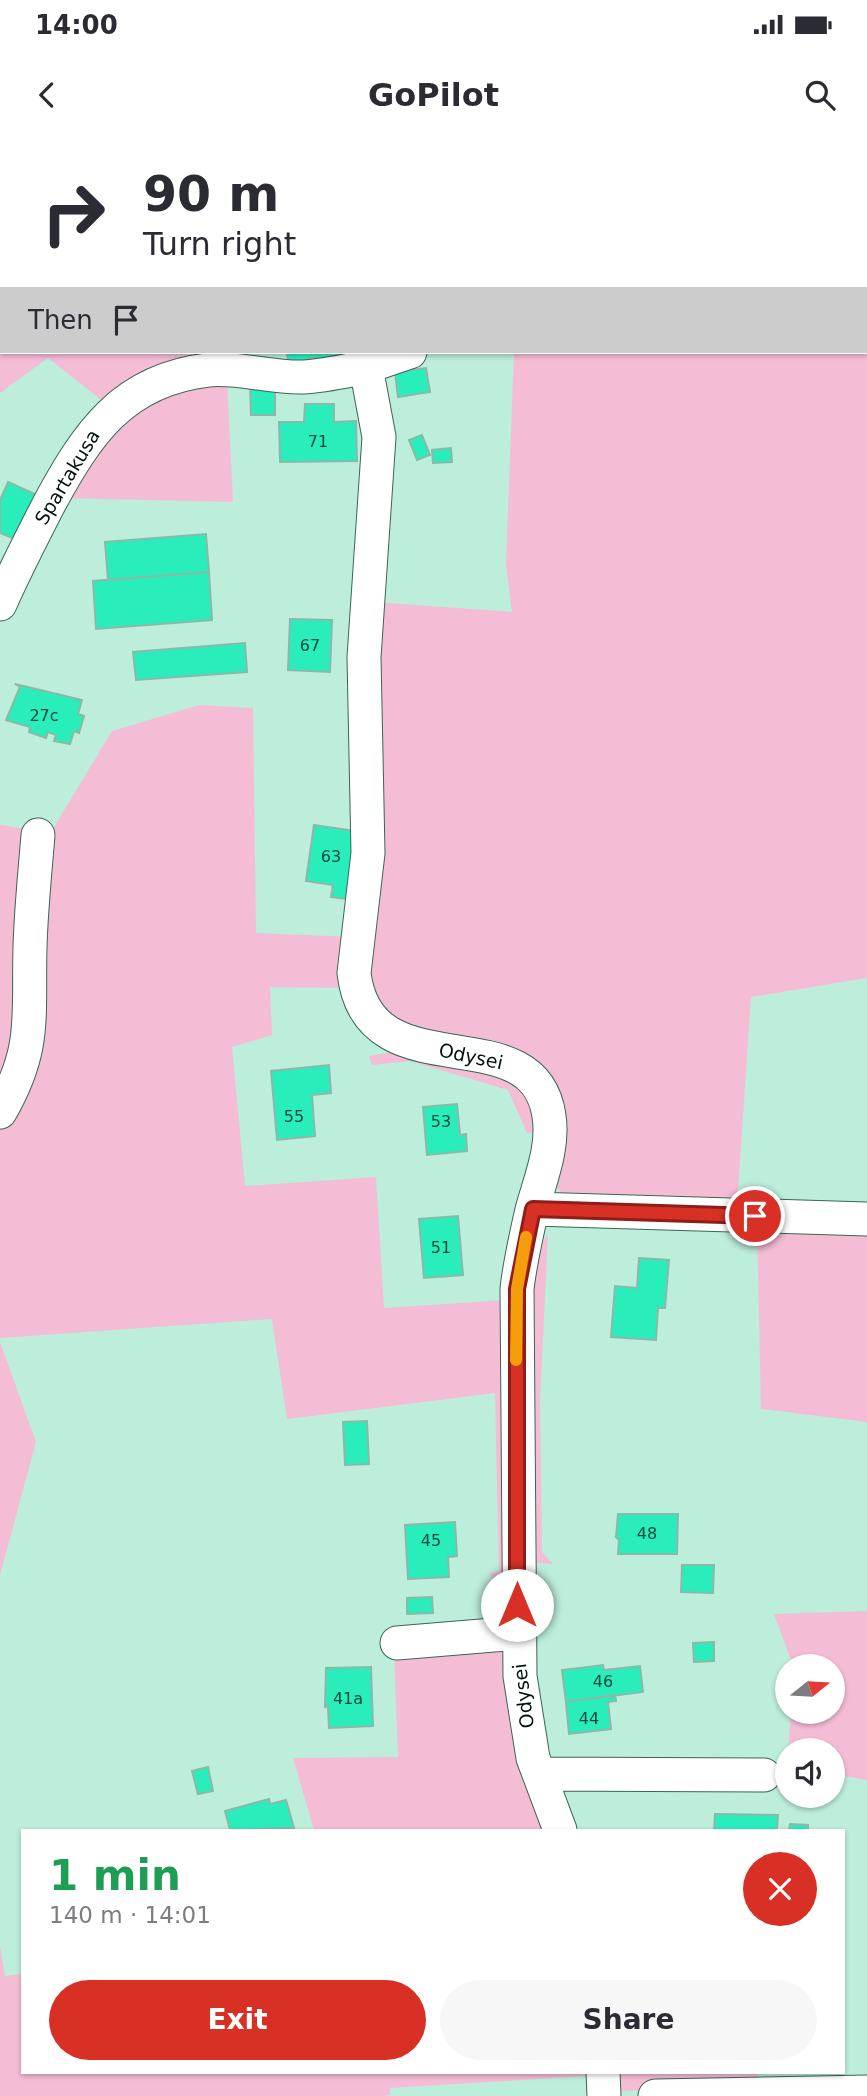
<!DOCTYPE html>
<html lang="en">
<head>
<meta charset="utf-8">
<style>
  :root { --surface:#fff; --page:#f7f7f7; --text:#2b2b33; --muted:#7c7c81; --accent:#d93025 }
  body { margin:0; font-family:"DejaVu Sans",sans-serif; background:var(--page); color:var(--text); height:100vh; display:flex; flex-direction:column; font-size:26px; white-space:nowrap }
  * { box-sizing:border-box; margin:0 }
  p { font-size:23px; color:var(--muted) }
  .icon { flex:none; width:38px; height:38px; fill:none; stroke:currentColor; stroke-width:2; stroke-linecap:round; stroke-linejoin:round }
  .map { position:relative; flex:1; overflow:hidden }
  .sheet { position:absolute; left:21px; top:1689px; width:824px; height:245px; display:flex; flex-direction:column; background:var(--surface); border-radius:0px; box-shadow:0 2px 5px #0004 }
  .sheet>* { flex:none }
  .banner { position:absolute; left:0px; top:0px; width:868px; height:214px; box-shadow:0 2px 5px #0004; background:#fff; color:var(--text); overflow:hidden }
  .needle { width:46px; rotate:72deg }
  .controls { position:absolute; left:775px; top:1514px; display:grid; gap:14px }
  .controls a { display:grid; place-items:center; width:70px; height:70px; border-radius:50%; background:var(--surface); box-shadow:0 2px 5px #0004; font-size:35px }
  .pin { position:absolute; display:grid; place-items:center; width:60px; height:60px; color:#fff; margin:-30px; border:4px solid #fff; border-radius:50%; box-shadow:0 2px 7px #0007 }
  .me { position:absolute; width:77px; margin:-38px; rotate:0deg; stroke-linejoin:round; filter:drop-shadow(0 0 5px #0008) }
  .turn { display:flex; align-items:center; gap:24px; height:147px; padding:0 28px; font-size:32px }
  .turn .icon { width:91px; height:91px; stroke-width:2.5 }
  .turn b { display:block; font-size:49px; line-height:60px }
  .then { display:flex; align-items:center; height:66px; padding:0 28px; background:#0003; gap:14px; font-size:26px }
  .round { display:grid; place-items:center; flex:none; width:74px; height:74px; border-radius:37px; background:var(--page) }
  .summary { display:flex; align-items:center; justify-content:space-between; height:119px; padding:0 28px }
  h1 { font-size:42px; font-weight:700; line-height:52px; color:#1e9e55 }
  .cta { display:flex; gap:14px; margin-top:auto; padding:14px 28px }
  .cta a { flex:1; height:80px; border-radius:42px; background:var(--accent); color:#fff; font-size:28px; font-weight:700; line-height:80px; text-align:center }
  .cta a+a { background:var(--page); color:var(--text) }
  .status { display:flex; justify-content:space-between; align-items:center; height:49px; padding:0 35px; background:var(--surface); direction:ltr }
  .status svg { height:19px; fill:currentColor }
  header { display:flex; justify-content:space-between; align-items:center; height:91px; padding:0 28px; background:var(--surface); font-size:32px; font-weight:700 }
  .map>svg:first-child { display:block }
  .green { fill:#f5bcd6 }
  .building { fill:#29eebc; stroke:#8bb9a8; stroke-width:2 }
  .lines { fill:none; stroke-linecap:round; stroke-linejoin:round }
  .minor-casing { stroke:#396656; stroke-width:35 }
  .minor { stroke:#fff; stroke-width:33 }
  .route-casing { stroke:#8d1f18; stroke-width:18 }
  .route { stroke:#d93025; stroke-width:12 }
  .slow { stroke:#f59e0b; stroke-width:12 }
  .labels { text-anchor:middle; stroke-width:7; stroke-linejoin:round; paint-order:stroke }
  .number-label { font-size:16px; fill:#0c4939 }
  .street-label { font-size:19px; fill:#02120d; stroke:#fff }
</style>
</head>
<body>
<div class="status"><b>14:00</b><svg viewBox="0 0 49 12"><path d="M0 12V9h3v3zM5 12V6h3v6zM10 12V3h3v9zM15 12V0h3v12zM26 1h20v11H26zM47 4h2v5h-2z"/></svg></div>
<header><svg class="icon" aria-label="back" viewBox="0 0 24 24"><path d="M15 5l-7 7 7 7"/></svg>GoPilot<svg class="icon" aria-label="search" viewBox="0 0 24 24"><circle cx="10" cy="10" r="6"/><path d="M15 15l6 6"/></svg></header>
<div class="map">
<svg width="867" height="1956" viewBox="0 0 867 1956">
  <rect width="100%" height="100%" fill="#bdeddb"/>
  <path class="green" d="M0,0H867V120L866,2H2V212H225L226,219L105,263L48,218L0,253Z
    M867,136V838L751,857L737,1066L563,1055L554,1042V955L416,897L368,857L373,462L512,472L506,424L514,212H866Z
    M227,239L233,362L64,358L133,265Z
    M199,565L253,568L256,793L352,797L350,848L270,847L272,895L232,907L245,1046L376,1037L384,1168L507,1160L505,1464L499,1462L490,1433L499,1432L495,1253L287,1279L272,1179L0,1198V985L51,692L112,591Z
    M0,685L33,690L26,873L0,959Z
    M400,911L419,913L529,948L535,992L527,993L508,950L410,921L372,925L369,916Z
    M757,1086L867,1090V1282L761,1269Z
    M548,1094L540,1261L542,1412L553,1424L538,1423L526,1415L533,1118Z
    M0,1202L36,1302L0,1435Z
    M867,1471V1640L833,1634V1610H788L791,1572H833V1526H793L774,1474Z
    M503,1500L551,1690H314L293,1618L398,1617L394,1511Z
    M0,1806L5,1836L23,1834V1932H596L587,1936L390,1948V1955L382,1956H0Z
    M610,1932H758L757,1941L841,1945L620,1951Z"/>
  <path class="building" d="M286,212H347L316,222L314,217L290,225Z
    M426,228L430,252L398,257L395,232Z
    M275,242V275H251L250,243Z
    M305,264H334V282L356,281L357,321L280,322L279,282H304Z
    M422,295L430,315L417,320L409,300Z
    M451,308L452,322L433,323L432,310Z
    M8,342L37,355L17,400L0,393V360Z
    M206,394L209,432L108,440L105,402Z
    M209,432L212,480L96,489L93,441Z
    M290,479L332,480L330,532L288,530Z
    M245,503L247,532L136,540L133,512Z
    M15,544L82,560L78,574L84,576L79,593L74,591L70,604L54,601L56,595L48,592L46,598L29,592L30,587L6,580L20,547Z
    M314,685L356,691L346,759L331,757L333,745L306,741Z
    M329,925L331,953L312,955L315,996L277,1000L271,931Z
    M457,964L460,995L466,994L467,1011L427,1015L423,967Z
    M458,1076L463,1135L424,1138L419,1079Z
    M639,1118L669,1120L665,1168H658L656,1200L611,1197L615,1146L637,1148Z
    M367,1281L369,1324L345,1325L343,1282Z
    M618,1374H678L677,1414H618L619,1400L616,1397Z
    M455,1382L457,1416L448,1417L449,1437L408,1439L405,1385Z
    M682,1425H714L713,1453L681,1452Z
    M432,1457L433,1473L407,1474V1458Z
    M714,1502V1521L694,1522L693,1503Z
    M603,1525L604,1530L640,1526L643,1552L566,1562L562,1530Z
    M371,1527L373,1586L329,1588L328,1566L325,1567L326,1528Z
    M615,1555L616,1561L608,1562L611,1589L569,1594L566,1562Z
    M208,1627L213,1651L198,1654L192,1631Z
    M269,1659L270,1664L286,1660L294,1688L230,1690L225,1671Z
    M715,1674L778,1675L777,1690H714Z
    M790,1684L808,1685V1690H789Z"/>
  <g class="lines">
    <g class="minor-casing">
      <path id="minor" d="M866,129H867
        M410,212L366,227L379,297L364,517L368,713L354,833C368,956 534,870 549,976C554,1008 540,1040 532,1070C526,1096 520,1122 517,1149L520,1536L533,1618L560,1690
        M0,464C15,430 32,397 49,364C87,294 122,240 208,230C240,227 271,238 303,237C324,236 345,231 366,227
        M0,972C37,908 28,876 30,807C31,770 35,732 38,695
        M533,1069L867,1079
        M397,1503L517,1493
        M539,1634L764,1635
        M603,1932L604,1956
        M655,1956L867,1952"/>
    </g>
    <use href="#minor" class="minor"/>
  </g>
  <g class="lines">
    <g class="route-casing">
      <path id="route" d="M517,1465V1149L533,1069L755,1076"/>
    </g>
    <use href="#route" class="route"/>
    <path class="slow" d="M516,1220L517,1149L526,1097"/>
  </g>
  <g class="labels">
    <g class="number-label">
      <text x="318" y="307">71</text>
      <text x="310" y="511">67</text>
      <text x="44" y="581">27c</text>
      <text x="331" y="722">63</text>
      <text x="294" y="982">55</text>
      <text x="441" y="987">53</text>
      <text x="441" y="1113">51</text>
      <text x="647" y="1399">48</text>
      <text x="431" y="1406">45</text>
      <text x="603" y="1547">46</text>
      <text x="348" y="1564">41a</text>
      <text x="589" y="1584">44</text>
    </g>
    <g class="street-label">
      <text transform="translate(67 337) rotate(-59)" y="7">Spartakusa</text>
      <text transform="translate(471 916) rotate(12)" y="7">Odysei</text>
      <text transform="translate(523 1556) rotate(-97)" y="7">Odysei</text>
    </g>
  </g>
</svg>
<div class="controls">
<a><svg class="needle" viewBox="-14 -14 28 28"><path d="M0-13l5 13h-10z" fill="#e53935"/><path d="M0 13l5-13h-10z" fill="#7c7c81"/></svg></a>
<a><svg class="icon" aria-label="sound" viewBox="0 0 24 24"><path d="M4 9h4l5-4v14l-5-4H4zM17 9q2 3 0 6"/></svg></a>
</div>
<div class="pin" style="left:755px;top:1076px;background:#d93025"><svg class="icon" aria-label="arrive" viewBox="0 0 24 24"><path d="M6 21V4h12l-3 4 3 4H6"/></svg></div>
<svg class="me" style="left:517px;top:1465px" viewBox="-20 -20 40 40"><circle r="19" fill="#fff"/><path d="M0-13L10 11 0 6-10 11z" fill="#d93025"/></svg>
<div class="banner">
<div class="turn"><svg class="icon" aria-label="right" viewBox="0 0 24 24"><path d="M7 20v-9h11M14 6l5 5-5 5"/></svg><div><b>90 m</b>Turn right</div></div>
<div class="then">Then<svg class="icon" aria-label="arrive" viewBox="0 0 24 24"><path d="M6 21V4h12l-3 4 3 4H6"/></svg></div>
</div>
<section class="sheet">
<div class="summary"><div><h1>1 min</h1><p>140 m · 14:01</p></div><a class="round" style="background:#d93025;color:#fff"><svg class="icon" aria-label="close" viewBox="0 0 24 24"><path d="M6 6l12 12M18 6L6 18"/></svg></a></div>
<div class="cta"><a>Exit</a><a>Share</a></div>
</section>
</div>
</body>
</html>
